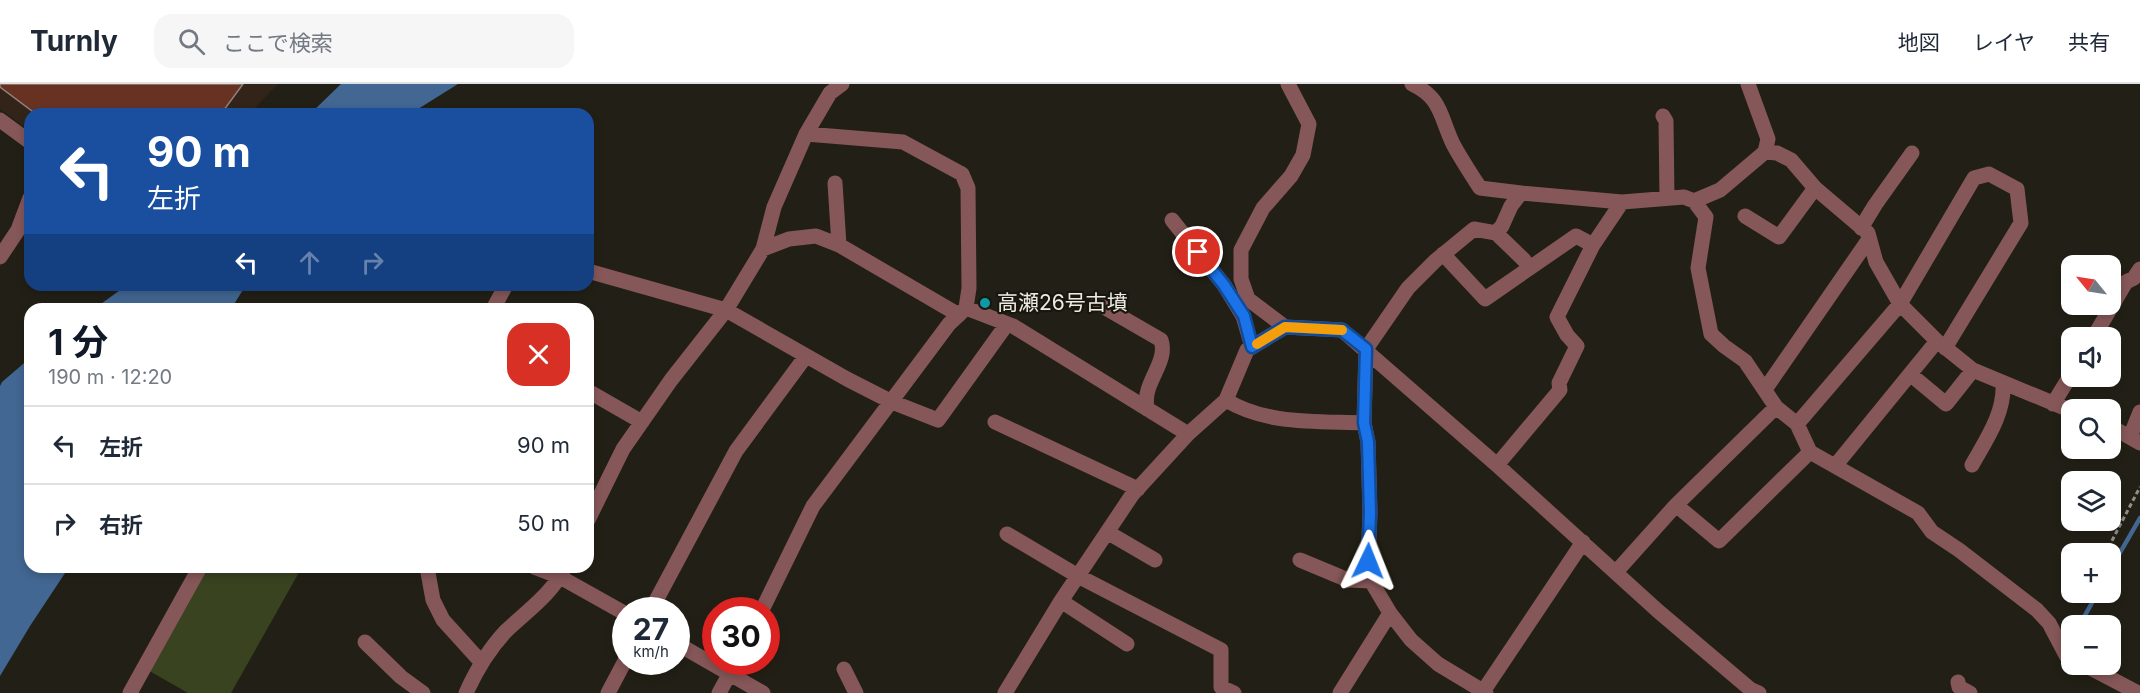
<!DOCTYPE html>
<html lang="ja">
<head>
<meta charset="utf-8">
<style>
  :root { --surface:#fff; --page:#f6f6f7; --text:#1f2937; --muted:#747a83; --line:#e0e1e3; --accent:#111827 }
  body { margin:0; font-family:Inter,"Noto Sans JP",sans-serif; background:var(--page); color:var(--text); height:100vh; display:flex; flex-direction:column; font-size:22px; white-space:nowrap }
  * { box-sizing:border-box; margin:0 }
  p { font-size:20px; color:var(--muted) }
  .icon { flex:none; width:33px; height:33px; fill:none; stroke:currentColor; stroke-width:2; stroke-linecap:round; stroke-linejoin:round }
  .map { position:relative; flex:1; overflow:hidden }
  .side { position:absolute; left:24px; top:219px; width:570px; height:270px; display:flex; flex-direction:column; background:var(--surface); border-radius:18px; box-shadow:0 3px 9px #0003 }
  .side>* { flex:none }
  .banner { position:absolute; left:24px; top:24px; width:570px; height:183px; border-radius:18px; box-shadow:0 3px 9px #0003; background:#1a4fa0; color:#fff; overflow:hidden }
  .needle { width:39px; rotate:300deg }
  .fabs { position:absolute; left:2061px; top:171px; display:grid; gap:12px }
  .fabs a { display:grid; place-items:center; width:60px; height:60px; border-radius:12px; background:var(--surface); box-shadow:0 3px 9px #0003; font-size:30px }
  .speed { position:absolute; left:612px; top:513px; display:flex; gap:12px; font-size:30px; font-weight:700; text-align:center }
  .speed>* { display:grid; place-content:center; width:78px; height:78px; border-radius:50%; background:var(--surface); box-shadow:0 3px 9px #0003; line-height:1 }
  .speed small { font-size:15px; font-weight:400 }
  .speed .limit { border:9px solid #d22; background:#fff; color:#111 }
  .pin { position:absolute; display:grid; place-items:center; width:51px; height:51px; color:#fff; margin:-26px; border:3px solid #fff; border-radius:50%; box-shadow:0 2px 6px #0007 }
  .me { position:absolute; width:66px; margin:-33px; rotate:2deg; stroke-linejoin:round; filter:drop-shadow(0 0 4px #0008) }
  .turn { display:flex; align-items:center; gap:21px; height:126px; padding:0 24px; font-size:27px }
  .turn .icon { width:78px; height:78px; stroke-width:2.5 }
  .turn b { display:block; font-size:42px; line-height:51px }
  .lanes { display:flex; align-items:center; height:57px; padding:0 24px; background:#0003; justify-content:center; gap:30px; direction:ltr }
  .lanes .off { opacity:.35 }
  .round { display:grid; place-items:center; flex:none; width:63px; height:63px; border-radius:18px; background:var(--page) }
  .summary { display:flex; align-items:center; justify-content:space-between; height:102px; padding:0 24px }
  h1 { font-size:36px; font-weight:700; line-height:45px; color:var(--accent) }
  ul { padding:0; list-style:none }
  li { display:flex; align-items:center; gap:18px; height:78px; padding:0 24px; border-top:2px solid var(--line) }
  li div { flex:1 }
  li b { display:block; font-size:22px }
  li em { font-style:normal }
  header { display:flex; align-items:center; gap:36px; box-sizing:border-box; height:84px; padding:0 30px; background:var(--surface); border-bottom:2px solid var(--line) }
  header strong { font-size:28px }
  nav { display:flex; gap:33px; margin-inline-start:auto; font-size:21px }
  .search { width:420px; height:54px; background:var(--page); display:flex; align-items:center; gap:15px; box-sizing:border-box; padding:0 21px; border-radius:18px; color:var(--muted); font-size:22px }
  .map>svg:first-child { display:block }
  .commercial { fill:#322418 }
  .pitch { fill:#394320 }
  .water { fill:#426792 }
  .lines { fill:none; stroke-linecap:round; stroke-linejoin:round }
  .stream { stroke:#426792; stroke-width:4.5 }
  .building { fill:#683223; stroke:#90827f; stroke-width:1.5 }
  .path { stroke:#918f87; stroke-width:3; stroke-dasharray:4.5 3; stroke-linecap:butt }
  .minor { stroke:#865758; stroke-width:15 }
  .route-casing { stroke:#114b97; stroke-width:15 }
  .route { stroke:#1a73e8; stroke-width:10 }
  .slow { stroke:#f59e0b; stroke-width:10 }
  .culture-dot { fill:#0f9aa8; stroke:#19170d; stroke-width:2 }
  .labels { text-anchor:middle; stroke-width:4.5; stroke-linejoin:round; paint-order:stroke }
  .poi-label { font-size:21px; fill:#ecebe4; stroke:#19170d; text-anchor:start }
</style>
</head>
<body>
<header>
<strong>Turnly</strong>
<div class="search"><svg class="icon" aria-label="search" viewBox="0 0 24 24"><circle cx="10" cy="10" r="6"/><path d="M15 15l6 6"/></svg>ここで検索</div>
<nav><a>地図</a><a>レイヤ</a><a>共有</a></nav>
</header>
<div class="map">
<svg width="2140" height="609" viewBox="0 0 2140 609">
  <rect width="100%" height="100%" fill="#222016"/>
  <path class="commercial" d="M0,0H278L249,30H30V47L0,25Z"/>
  <path class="pitch" d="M205,483H302L231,609H188L146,585Z"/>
  <path class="water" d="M341,0H458L410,30H310Z
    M127,201H246L231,225H94Z
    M30,274V483H69L30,542L0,592V302L2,298Z"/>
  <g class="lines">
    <path class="stream" d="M2110,486L2140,434
      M2079,542L2098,508
      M2067,563L2072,555"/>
  </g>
  <path class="building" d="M0,0H243L221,30H36L0,3Z"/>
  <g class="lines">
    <path class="path" d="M2105,470L2140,403"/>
    <path class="minor" d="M1288,0L1309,40L1303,71L1291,92L1263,124L1241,166V195L1248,215L1285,243L1342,246L1497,381L1658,527L1750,605L1759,609
      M1412,0C1442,14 1440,33 1453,60C1461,75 1471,90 1480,104L1521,109
      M1748,0L1768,55L1765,68
      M1663,32L1666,37L1667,114
      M0,36L30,58
      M835,99L839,161
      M1694,117L1720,106L1765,68L1777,69L1791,76L1815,104L1868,149L1876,178L1900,220L1937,257L1973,286L2072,327
      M1745,132L1779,153L1815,104
      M1172,136L1224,201L1243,232L1252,263
      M1861,144L1875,121L1912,69
      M1496,149L1524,176L1529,183
      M763,165L789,155L816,152L839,161L959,231
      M1443,170L1485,215L1576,152L1593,161
      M0,173L18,146L30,114
      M588,187L726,226L847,295L892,318L938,336L1007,240
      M1097,219L1161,256C1167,273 1153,289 1148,306C1146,312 1146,318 1147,325
      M966,224L1013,242L1188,350
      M493,225L506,201
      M2093,254L2126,198L2134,194L2140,185
      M1910,290L1946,320L1973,286
      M1766,304L1869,155
      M588,307L642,338
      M1226,316C1266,341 1318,337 1364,339
      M2053,320L2072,289
      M995,338L1138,405
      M1797,340L1900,220L1974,94L1989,90L2017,105L2021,139L1945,264
      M2110,342L2140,359
      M2130,353L2140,328
      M1497,381L1560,306L1559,299L1577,262L1567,251L1557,233L1593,161L1622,118
      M1972,381C1986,356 2005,329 2003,299
      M1835,382L1937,257
      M1676,421L1719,457L1810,368
      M588,436L623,365L671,296L726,226L763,165L774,123L806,50L830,9L842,0
      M1107,448L1155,476
      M1007,450L1078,492L1221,566V603L1234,609
      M1300,476L1348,496L1371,497
      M427,483L433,516L443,536L482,579
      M534,483L560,493L626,530
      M1616,488L1676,421L1776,323
      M1061,517L1127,560
      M651,526L736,367L806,272
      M762,526L813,422L949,240L966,224L969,204L968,104L962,90L903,58L806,50
      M365,558L401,593L423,609
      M676,559L763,609
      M2083,580L2138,609
      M844,585L856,609
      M1958,598L1959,603L1970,609
      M130,609L200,483
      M466,609C476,587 489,565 506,547C527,527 552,510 565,483
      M608,609L626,575
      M719,609L736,578
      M1005,609L1061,517L1132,411L1188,350L1226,316L1247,266L1285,243
      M1340,609L1390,529
      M1482,609L1583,458
      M1486,609L1438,580L1411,556L1390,529L1371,497L1368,478L1370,429L1368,358L1364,339L1366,265L1408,204L1435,177L1474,145L1496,149L1502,142L1511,122L1521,109L1622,118L1684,113L1694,117L1706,133L1698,184L1711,250L1724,262L1745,277L1776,323L1797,340L1810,368L1918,429L1932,448L1959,466L2037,526L2049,539L2067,573L2072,575"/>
  </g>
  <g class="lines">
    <g class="route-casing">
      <path id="route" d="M1198,168L1224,201L1244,232L1252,263L1285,243L1342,246L1366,265L1364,339L1368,358L1370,429L1368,477"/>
    </g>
    <use href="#route" class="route"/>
    <path class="slow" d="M1257,260L1285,243L1342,246"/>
  </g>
  <circle class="culture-dot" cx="985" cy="219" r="6"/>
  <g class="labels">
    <g class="poi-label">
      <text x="997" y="226">高瀬26号古墳</text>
    </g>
  </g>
</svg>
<div class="fabs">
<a><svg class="needle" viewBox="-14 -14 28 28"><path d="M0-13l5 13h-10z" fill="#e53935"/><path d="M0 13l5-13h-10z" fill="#747a83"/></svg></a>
<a><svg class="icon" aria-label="sound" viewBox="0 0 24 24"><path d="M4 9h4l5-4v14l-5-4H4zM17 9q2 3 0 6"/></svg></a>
<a><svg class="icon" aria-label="search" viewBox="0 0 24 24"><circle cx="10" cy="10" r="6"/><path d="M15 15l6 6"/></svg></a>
<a><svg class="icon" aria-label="layers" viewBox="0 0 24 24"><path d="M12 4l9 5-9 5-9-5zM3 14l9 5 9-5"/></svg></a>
<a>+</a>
<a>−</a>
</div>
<div class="speed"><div>27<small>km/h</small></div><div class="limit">30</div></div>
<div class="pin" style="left:1198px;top:168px;background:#d93025"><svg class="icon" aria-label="arrive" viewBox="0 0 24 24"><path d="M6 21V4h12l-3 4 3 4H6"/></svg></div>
<svg class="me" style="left:1368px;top:477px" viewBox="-20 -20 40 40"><path d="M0-17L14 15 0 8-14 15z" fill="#1a73e8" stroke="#fff" stroke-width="4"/></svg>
<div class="banner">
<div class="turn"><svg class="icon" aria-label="left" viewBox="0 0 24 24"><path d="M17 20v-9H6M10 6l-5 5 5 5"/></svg><div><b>90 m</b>左折</div></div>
<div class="lanes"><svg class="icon" aria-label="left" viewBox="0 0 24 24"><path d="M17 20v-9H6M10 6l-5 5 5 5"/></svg><svg class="icon off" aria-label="ahead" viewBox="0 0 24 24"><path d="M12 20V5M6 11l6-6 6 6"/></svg><svg class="icon off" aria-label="right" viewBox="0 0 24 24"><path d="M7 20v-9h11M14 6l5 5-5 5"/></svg></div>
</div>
<section class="side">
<div class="summary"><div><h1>1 分</h1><p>190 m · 12:20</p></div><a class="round" style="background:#d93025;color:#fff"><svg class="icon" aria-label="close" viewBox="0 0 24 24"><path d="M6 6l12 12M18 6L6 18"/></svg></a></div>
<ul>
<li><svg class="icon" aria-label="left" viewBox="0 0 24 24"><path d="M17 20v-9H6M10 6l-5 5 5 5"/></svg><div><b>左折</b></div><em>90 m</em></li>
<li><svg class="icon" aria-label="right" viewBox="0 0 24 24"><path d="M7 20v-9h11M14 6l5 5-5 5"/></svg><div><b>右折</b></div><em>50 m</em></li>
</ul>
</section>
</div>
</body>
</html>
